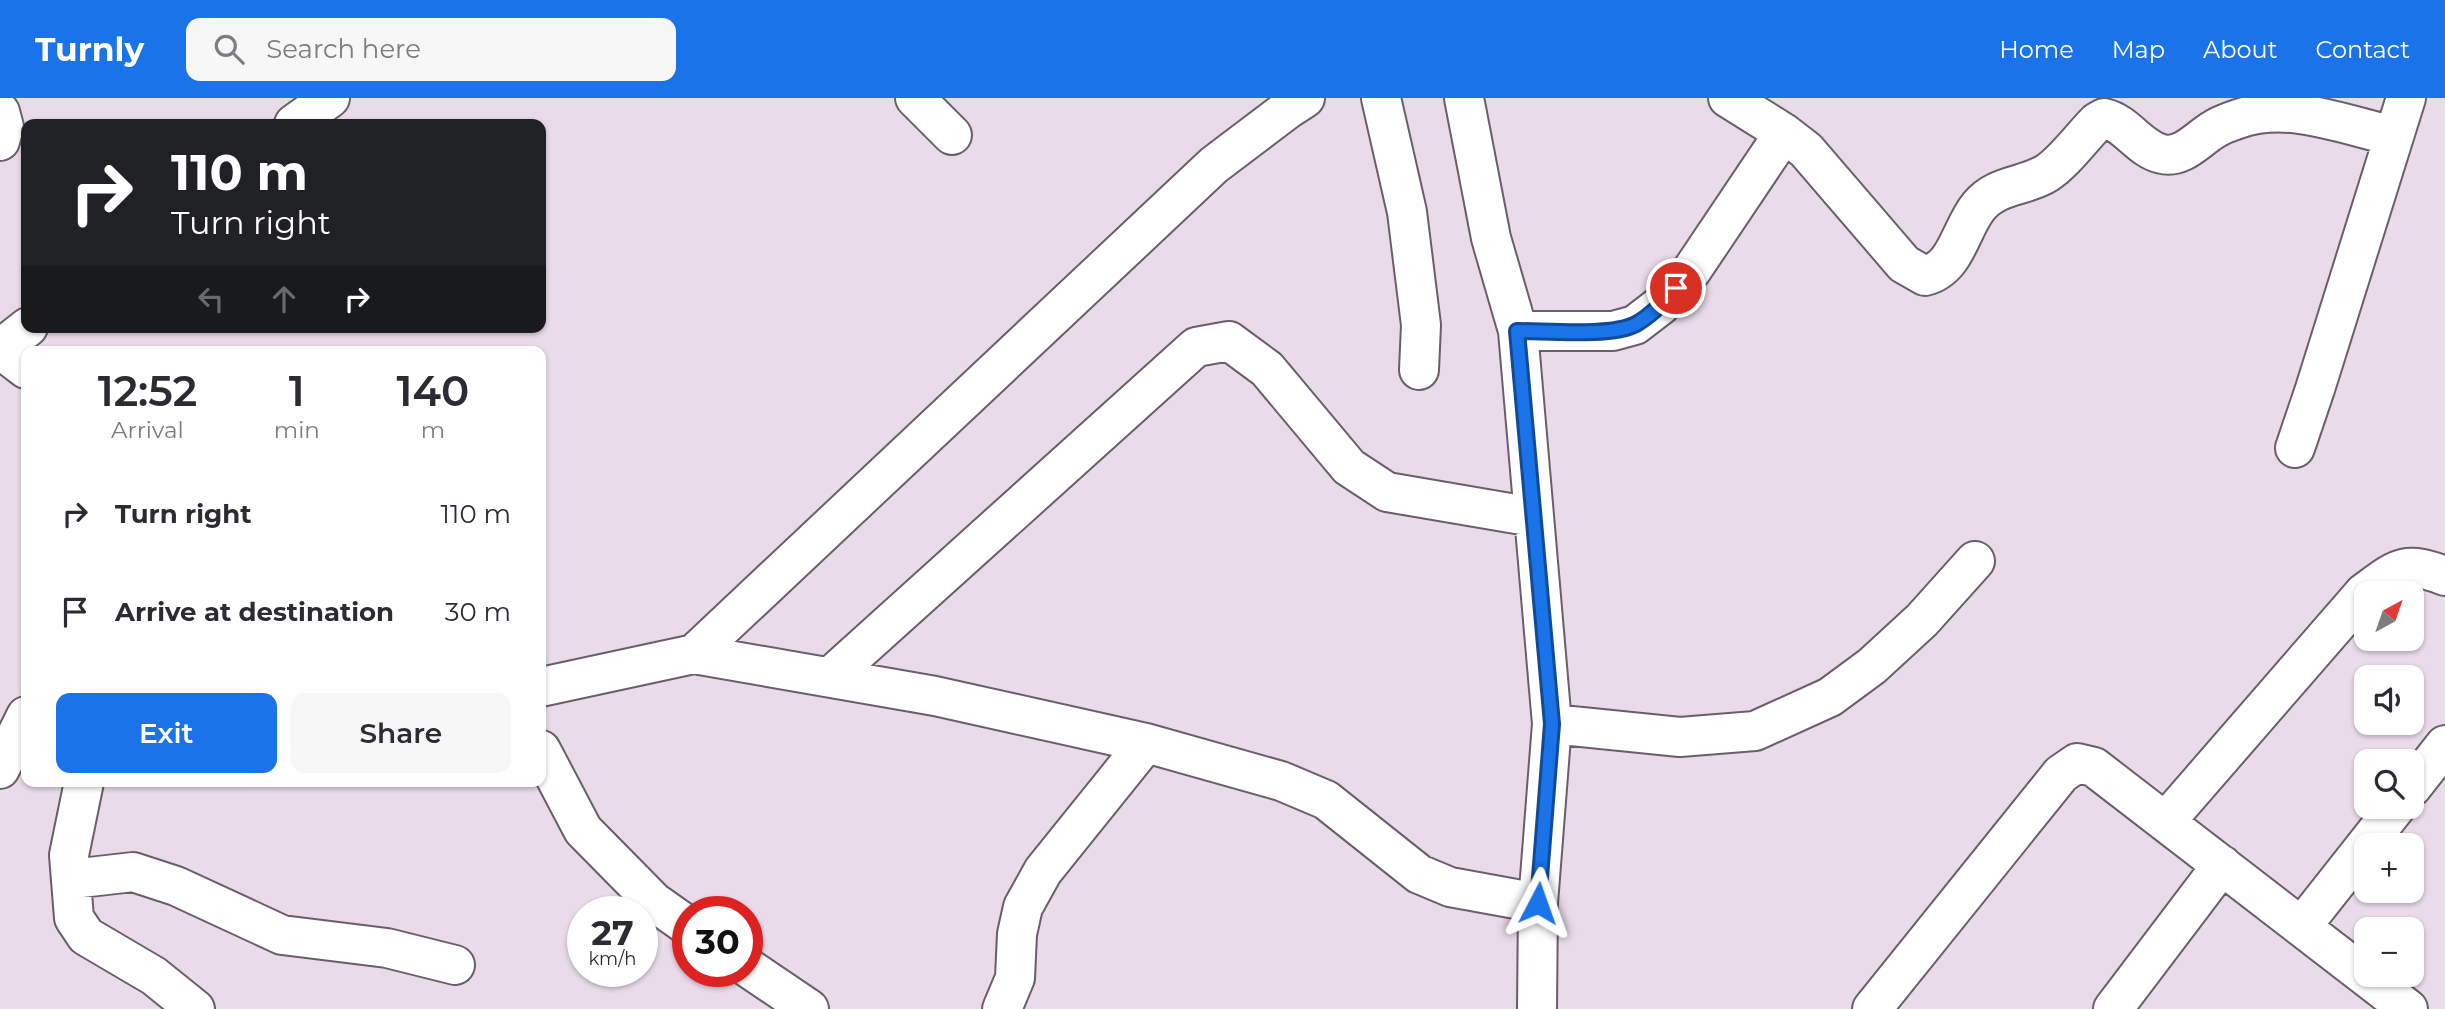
<!DOCTYPE html>
<html lang="en">
<head>
<meta charset="utf-8">
<style>
  :root { --surface:#fff; --page:#f7f7f7; --text:#2b2b33; --muted:#7c7c81; --accent:#1a73e8 }
  body { margin:0; font-family:Montserrat,sans-serif; background:var(--page); color:var(--text); height:100vh; display:flex; flex-direction:column; font-size:26px; white-space:nowrap }
  * { box-sizing:border-box; margin:0 }
  p { font-size:23px; color:var(--muted) }
  .icon { flex:none; width:38px; height:38px; fill:none; stroke:currentColor; stroke-width:2; stroke-linecap:round; stroke-linejoin:round }
  .map { position:relative; flex:1; overflow:hidden }
  .drawer { position:absolute; left:21px; top:248px; width:525px; height:441px; display:flex; flex-direction:column; background:var(--surface); border-radius:14px; box-shadow:0 2px 5px #0004 }
  .drawer>* { flex:none }
  .banner { position:absolute; left:21px; top:21px; width:525px; height:214px; border-radius:14px; box-shadow:0 2px 5px #0004; background:#202124; color:#fff; overflow:hidden }
  .needle { width:46px; rotate:40deg }
  .tools { position:absolute; left:2354px; top:483px; display:grid; gap:14px }
  .tools a { display:grid; place-items:center; width:70px; height:70px; border-radius:14px; background:var(--surface); box-shadow:0 2px 5px #0004; font-size:35px }
  .speed { position:absolute; left:567px; top:798px; display:flex; gap:14px; font-size:35px; font-weight:700; text-align:center }
  .speed>* { display:grid; place-content:center; width:91px; height:91px; border-radius:50%; background:var(--surface); box-shadow:0 2px 5px #0004; line-height:1 }
  .speed small { font-size:18px; font-weight:400 }
  .speed .limit { border:10px solid #d22; background:#fff; color:#111 }
  .pin { position:absolute; display:grid; place-items:center; width:60px; height:60px; color:#fff; margin:-30px; border:4px solid #fff; border-radius:50%; box-shadow:0 2px 7px #0007 }
  .me { position:absolute; width:77px; margin:-38px; rotate:4deg; stroke-linejoin:round; filter:drop-shadow(0 0 5px #0008) }
  .turn { display:flex; align-items:center; gap:24px; height:147px; padding:0 35px; font-size:32px }
  .turn .icon { width:91px; height:91px; stroke-width:2.5 }
  .turn b { display:block; font-size:49px; line-height:60px }
  .lanes { display:flex; align-items:center; height:66px; padding:0 35px; background:#0003; justify-content:center; gap:35px; direction:ltr }
  .lanes .off { opacity:.35 }
  .eta { display:flex; justify-content:space-evenly; align-items:center; height:119px; text-align:center }
  .eta b { font-size:42px; font-weight:600; line-height:49px }
  .primary-button { display:flex; gap:14px; margin-top:auto; padding:14px 35px }
  .primary-button a { flex:1; height:80px; border-radius:14px; background:var(--accent); color:#fff; font-size:28px; font-weight:600; line-height:80px; text-align:center }
  .primary-button a+a { background:var(--page); color:var(--text) }
  ul { padding:0; list-style:none }
  li { display:flex; align-items:center; gap:21px; height:98px; padding:0 35px }
  li div { flex:1 }
  li b { display:block; font-size:26px }
  li em { font-style:normal }
  header { display:flex; align-items:center; gap:42px; box-sizing:border-box; height:98px; padding:0 35px; background:var(--accent); color:#fff }
  header strong { font-size:33px }
  nav { display:flex; gap:38px; margin-inline-start:auto; font-size:24px }
  .search { width:490px; height:63px; background:var(--page); display:flex; align-items:center; gap:18px; box-sizing:border-box; padding:0 24px; border-radius:14px; color:var(--muted); font-size:26px }
  .map>svg:first-child { display:block }
  .lines { fill:none; stroke-linecap:round; stroke-linejoin:round }
  .street-casing { stroke:#6b5e6b; stroke-width:42 }
  .street { stroke:#fff; stroke-width:38 }
  .route-casing { stroke:#114b97; stroke-width:18 }
  .route { stroke:#1a73e8; stroke-width:12 }
</style>
</head>
<body>
<header>
<strong>Turnly</strong>
<div class="search"><svg class="icon" aria-label="search" viewBox="0 0 24 24"><circle cx="10" cy="10" r="6"/><path d="M15 15l6 6"/></svg>Search here</div>
<nav><a>Home</a><a>Map</a><a>About</a><a>Contact</a></nav>
</header>
<div class="map">
<svg width="2445" height="911" viewBox="0 0 2445 911">
  <rect width="100%" height="100%" fill="#eadbea"/>
  <g class="lines">
    <g class="street-casing">
      <path id="street" d="M915,0L952,37
        M1381,0L1407,114L1421,227L1419,272
        M1464,0L1491,140L1518,233L1552,626L1538,805L1537,911
        M1728,0L1784,35L1806,52L1904,166L1925,178C1957,170 1960,131 1979,108C1997,86 2025,89 2047,75C2064,64 2082,39 2097,24L2104,20C2127,25 2139,51 2162,56C2182,61 2198,41 2213,32C2220,27 2229,24 2238,21C2289,3 2344,27 2394,38
        M0,14L4,29L0,43
        M294,26L330,0
        M1518,233H1613L1635,227L1661,207L1692,172L1784,35
        M0,251L28,229
        M0,251L26,271
        M2295,350L2315,291L2406,0
        M694,556L1214,67L1288,11L1305,0
        M830,579L1196,249L1229,243L1267,271L1349,369L1387,394L1533,419
        M541,589L694,556L935,598L1146,645L1281,683L1326,702L1419,776L1450,789L1538,805
        M1552,626L1680,639L1755,633L1830,599L1872,568L1922,522L1975,463
        M541,652L583,732L654,804L688,828
        M0,671L26,618
        M84,684L69,757L74,820L86,838L154,878L195,911
        M2412,689L2445,647
        M2166,723L2364,495C2398,470 2404,462 2445,478
        M72,781L133,774L176,788L282,837L387,850L455,867
        M2302,828L2396,709
        M747,869L809,911
        M1002,911L1015,880L1017,836L1023,809L1043,773L1146,645
        M1872,911L2061,676L2077,665L2094,669L2408,911
        M2113,911L2222,767"/>
    </g>
    <use href="#street" class="street"/>
  </g>
  <g class="lines">
    <g class="route-casing">
      <path id="route" d="M1538,805L1552,626L1517,233C1547,233 1612,239 1636,226C1652,217 1665,203 1676,190"/>
    </g>
    <use href="#route" class="route"/>
  </g>
</svg>
<div class="tools">
<a><svg class="needle" viewBox="-14 -14 28 28"><path d="M0-13l5 13h-10z" fill="#e53935"/><path d="M0 13l5-13h-10z" fill="#7c7c81"/></svg></a>
<a><svg class="icon" aria-label="sound" viewBox="0 0 24 24"><path d="M4 9h4l5-4v14l-5-4H4zM17 9q2 3 0 6"/></svg></a>
<a><svg class="icon" aria-label="search" viewBox="0 0 24 24"><circle cx="10" cy="10" r="6"/><path d="M15 15l6 6"/></svg></a>
<a>+</a>
<a>−</a>
</div>
<div class="speed"><div>27<small>km/h</small></div><div class="limit">30</div></div>
<div class="pin" style="left:1676px;top:190px;background:#d93025"><svg class="icon" aria-label="arrive" viewBox="0 0 24 24"><path d="M6 21V4h12l-3 4 3 4H6"/></svg></div>
<svg class="me" style="left:1538px;top:805px" viewBox="-20 -20 40 40"><path d="M0-17L14 15 0 8-14 15z" fill="#1a73e8" stroke="#fff" stroke-width="4"/></svg>
<div class="banner">
<div class="turn"><svg class="icon" aria-label="right" viewBox="0 0 24 24"><path d="M7 20v-9h11M14 6l5 5-5 5"/></svg><div><b>110 m</b>Turn right</div></div>
<div class="lanes"><svg class="icon off" aria-label="left" viewBox="0 0 24 24"><path d="M17 20v-9H6M10 6l-5 5 5 5"/></svg><svg class="icon off" aria-label="ahead" viewBox="0 0 24 24"><path d="M12 20V5M6 11l6-6 6 6"/></svg><svg class="icon" aria-label="right" viewBox="0 0 24 24"><path d="M7 20v-9h11M14 6l5 5-5 5"/></svg></div>
</div>
<section class="drawer">
<div class="eta">
<div><b>12:52</b><p>Arrival</p></div>
<div><b>1</b><p>min</p></div>
<div><b>140</b><p>m</p></div>
</div>
<ul>
<li><svg class="icon" aria-label="right" viewBox="0 0 24 24"><path d="M7 20v-9h11M14 6l5 5-5 5"/></svg><div><b>Turn right</b></div><em>110 m</em></li>
<li><svg class="icon" aria-label="arrive" viewBox="0 0 24 24"><path d="M6 21V4h12l-3 4 3 4H6"/></svg><div><b>Arrive at destination</b></div><em>30 m</em></li>
</ul>
<div class="primary-button"><a>Exit</a><a>Share</a></div>
</section>
</div>
</body>
</html>
